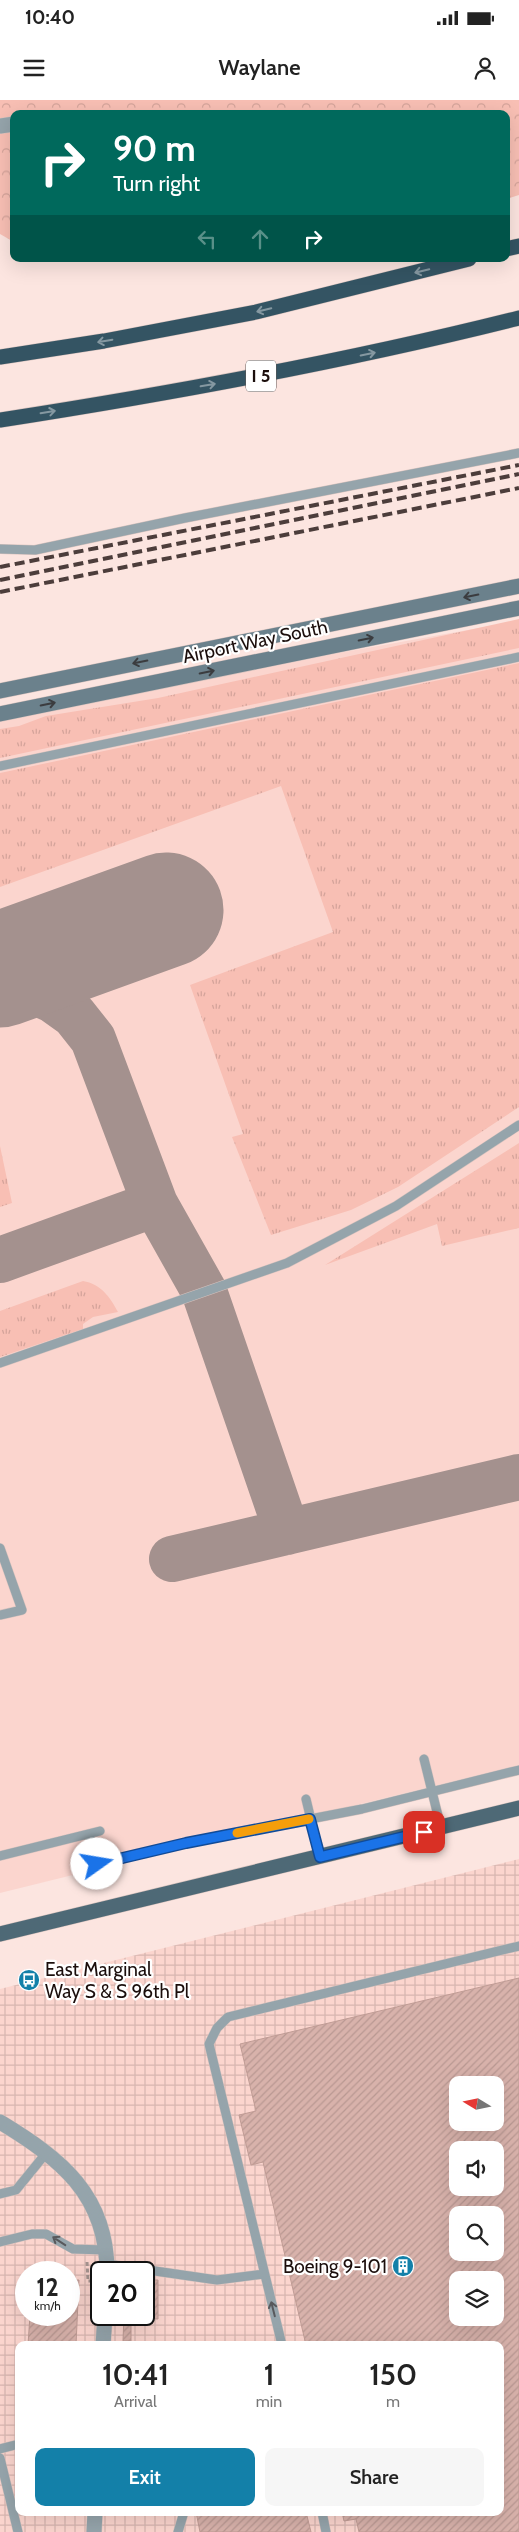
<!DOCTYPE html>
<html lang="en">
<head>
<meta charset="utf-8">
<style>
  :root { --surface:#fff; --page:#f6f6f6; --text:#222; --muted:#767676; --accent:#1380a9 }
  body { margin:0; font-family:Cabin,sans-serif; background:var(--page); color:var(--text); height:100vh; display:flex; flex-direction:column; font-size:19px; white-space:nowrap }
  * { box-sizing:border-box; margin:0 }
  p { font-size:16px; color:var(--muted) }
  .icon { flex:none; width:28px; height:28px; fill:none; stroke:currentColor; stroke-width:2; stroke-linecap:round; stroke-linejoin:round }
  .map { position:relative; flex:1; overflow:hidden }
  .sheet { position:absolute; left:15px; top:2241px; width:489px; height:175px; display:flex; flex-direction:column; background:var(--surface); border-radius:10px; box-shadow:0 5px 20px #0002 }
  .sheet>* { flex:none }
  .top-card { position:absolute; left:10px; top:10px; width:500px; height:152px; border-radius:10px; box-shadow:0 5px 20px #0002; background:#00695c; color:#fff; overflow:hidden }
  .needle { width:32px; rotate:280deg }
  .controls { position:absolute; left:449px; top:1976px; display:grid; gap:10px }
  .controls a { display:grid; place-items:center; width:55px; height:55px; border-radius:10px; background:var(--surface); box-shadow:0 5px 20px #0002; font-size:25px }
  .speed { position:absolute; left:15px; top:2161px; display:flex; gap:10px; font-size:25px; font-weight:700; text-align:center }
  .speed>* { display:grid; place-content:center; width:65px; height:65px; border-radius:50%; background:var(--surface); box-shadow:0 5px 20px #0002; line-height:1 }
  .speed small { font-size:12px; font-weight:400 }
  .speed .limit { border:2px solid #111; border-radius:8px; background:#fff; color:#111 }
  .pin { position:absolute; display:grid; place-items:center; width:42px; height:42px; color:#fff; margin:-21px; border-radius:10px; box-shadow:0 2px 8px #0006 }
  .me { position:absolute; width:55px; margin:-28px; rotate:77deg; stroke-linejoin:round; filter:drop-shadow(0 0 4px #0008) }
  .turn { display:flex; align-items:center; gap:18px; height:105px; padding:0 20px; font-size:22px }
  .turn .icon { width:65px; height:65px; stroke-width:2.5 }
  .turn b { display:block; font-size:35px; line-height:42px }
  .lanes { display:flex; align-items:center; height:48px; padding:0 20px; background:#0003; justify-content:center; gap:25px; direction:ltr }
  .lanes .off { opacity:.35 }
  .eta { display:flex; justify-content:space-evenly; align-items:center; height:85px; text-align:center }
  .eta b { font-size:30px; font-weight:600; line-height:35px }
  .button { display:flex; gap:10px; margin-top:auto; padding:10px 20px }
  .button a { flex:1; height:58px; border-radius:10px; background:var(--accent); color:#fff; font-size:20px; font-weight:600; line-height:58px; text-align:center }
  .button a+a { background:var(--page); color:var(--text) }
  .status { display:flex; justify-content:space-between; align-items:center; height:35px; padding:0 25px; background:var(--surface); direction:ltr }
  .status svg { height:14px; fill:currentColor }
  header { display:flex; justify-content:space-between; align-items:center; height:65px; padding:0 20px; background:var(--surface); font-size:22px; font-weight:600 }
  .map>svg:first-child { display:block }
  .built { fill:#fbd5ce }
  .industrial { fill:url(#industrial-grid); fill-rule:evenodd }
  .grass { fill:url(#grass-tufts) }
  .forest { fill:url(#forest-crowns) }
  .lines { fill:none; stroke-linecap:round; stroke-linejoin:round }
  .taxiway { stroke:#a4918e; stroke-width:46 }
  .runway { stroke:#a4918e; stroke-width:115 }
  .building { fill:url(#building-hatch); stroke:#c09c95; fill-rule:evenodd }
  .lane-casing { stroke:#d8c3be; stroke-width:10 }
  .street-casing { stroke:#d8c3be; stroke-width:16 }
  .secondary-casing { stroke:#d8c3be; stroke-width:16 }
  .primary-casing { stroke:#d8c3be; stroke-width:16 }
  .highway-casing { stroke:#d8c3be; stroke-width:16 }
  .path { stroke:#a6938f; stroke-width:3; stroke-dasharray:4 2.5; stroke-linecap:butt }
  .lane { stroke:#95a4ab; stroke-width:9 }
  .street { stroke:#95a4ab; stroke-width:15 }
  .secondary { stroke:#6b818c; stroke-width:15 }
  .primary { stroke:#4e6976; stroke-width:15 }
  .highway { stroke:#345463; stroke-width:15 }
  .rail { stroke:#4c3d3b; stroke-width:4; stroke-dasharray:10 5; stroke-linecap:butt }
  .oneway { stroke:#8598a1 }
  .oneway2 { stroke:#3b3c3f }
  .oneway3 { stroke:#58595c }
  .route-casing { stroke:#114b97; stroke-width:12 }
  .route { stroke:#1a73e8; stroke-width:9 }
  .slow { stroke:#f59e0b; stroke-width:9 }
  .labels { text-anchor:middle; stroke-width:4.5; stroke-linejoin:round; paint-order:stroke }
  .shield { fill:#fff; stroke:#5f5655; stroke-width:1 }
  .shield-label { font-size:18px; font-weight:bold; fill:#1b0e0c }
  .street-label { font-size:19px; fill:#1b0e0c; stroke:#fff }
  .poi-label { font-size:19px; fill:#1b0e0c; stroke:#fff; text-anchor:start }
</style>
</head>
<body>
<div class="status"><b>10:40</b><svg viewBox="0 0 49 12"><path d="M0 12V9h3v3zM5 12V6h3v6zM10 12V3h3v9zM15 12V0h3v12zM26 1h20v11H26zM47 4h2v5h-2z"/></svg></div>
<header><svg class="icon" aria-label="menu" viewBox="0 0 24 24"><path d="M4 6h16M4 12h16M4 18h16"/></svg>Waylane<svg class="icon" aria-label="person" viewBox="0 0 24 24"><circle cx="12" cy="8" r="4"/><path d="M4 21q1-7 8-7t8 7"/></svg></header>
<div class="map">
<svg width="519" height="2432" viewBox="0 0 519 2432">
  <defs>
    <pattern id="industrial-grid" width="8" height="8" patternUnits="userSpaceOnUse" patternTransform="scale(1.25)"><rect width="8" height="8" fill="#fbd5ce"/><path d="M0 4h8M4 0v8" fill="none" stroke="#d7b6b0"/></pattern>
    <pattern id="grass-tufts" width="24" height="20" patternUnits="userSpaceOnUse" patternTransform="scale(1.25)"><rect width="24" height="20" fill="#f8bfb4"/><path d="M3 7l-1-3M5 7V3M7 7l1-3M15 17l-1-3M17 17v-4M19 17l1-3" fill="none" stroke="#d4a39a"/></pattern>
    <pattern id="forest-crowns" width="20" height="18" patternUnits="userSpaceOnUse" patternTransform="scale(1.25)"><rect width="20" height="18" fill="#f8bfb4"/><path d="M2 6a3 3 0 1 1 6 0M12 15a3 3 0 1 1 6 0" fill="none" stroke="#d4a39a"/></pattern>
    <pattern id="building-hatch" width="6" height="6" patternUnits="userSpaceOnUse" patternTransform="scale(1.25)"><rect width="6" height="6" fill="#d8b2ab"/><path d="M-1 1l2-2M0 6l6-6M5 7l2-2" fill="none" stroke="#b99892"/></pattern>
  </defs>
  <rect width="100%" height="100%" fill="#fce5e0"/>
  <path class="built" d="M519,521V1665L0,1793V620L333,554Z"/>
  <path class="industrial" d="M519,1759V2432H0V1889ZM458,1985H495V2022H458ZM458,2050H495V2088H458ZM458,2115H495V2152H458ZM26,2172H69V2215H26ZM101,2172H144V2215H101ZM458,2180H495V2218H458ZM19,2245H500V2412H19Z"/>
  <path class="grass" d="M519,519V548L0,658V629L19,626L46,616L158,598Z
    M519,563V1007L398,1087L351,1110L271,1135L232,1037L243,1034L190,885L333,832L281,686L0,787V673Z
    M519,1043V1128L442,1146L437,1124L325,1165Z
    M0,1046L12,1103L0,1107Z
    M83,1181C101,1184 110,1197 118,1212L93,1217L83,1224V1229L0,1257V1211Z"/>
  <path class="forest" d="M0,0H519V95L506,99V14H14V142L0,134Z"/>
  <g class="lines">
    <path class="taxiway" d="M0,883L26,888L53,900L74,915L93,939L155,1104L204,1191L287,1432
      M0,1160L155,1104
      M172,1459L519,1377"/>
    <path class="runway" d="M0,870L166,810"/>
  </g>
  <path class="building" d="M519,1878V2432H359L356,2419L344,2421L342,2412H500V2245H306L263,2062L251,2065L239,2015L256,2011L240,1944ZM458,1985H495V2022H458ZM458,2050H495V2088H458ZM458,2115H495V2152H458ZM458,2180H495V2218H458Z
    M69,2180H79L76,2245H28L30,2215H69Z
    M144,2180H158V2219L131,2218V2241H123L124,2215H144Z
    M196,2412H306L311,2432H200Z"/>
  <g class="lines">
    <g class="lane-casing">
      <path id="lane" d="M0,449L35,450L185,418L519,353
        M0,666L519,557
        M0,1263L287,1163L396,1106L519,1025
        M0,1448L22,1510L0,1515
        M424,1659L441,1728
        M306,1699L320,1757
        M89,1734L97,1764L186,1743L362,1709L519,1670
        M0,1756L100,1731
        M0,2094L16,2090L47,2052
        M0,2142L32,2134H46L73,2149L105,2150
        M107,2164L217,2180L264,2174
        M282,2245L209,1944L217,1928L228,1917L519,1846
        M0,2349L19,2344
        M0,2358L18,2432
        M322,2412L326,2432
        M178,2432L184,2412"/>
    </g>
    <g class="street-casing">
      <path id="street" d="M0,26L14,24
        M0,2022C61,2059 107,2095 107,2172
        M103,2245L105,2215
        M94,2432L95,2412"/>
    </g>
    <g class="secondary-casing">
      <path id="secondary" d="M0,591L519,486
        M0,614L519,508"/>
    </g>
    <g class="primary-casing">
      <path id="primary" d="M0,1834L519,1708"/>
    </g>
    <g class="highway-casing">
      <path id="highway" d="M506,149L519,146
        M0,257L104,241L256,212L469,159
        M0,320C174,293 348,261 519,218"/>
    </g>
    <path class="path" d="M87,2162L88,2181H92"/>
    <use href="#lane" class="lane"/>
    <use href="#street" class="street"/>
    <use href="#secondary" class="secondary"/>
    <use href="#primary" class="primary"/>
    <use href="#highway" class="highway"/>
    <path class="rail" d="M0,467L519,365
      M0,480L519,374
      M0,492L519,388"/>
  </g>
  <defs><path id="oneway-shaft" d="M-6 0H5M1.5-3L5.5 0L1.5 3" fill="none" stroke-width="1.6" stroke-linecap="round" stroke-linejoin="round" transform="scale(1.25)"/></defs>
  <g class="oneway">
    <use href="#oneway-shaft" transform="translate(422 171) rotate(166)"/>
    <use href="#oneway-shaft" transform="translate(264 210) rotate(166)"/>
    <use href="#oneway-shaft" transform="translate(105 241) rotate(170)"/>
    <use href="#oneway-shaft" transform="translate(368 254) rotate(-12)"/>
    <use href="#oneway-shaft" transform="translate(208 285) rotate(-10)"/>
    <use href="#oneway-shaft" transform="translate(48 312) rotate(-9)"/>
  </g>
  <g class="oneway2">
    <use href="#oneway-shaft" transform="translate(471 496) rotate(169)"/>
    <use href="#oneway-shaft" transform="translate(366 539) rotate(-12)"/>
    <use href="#oneway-shaft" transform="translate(140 562) rotate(169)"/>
    <use href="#oneway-shaft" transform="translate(207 572) rotate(-12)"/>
    <use href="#oneway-shaft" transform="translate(48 604) rotate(-12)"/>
  </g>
  <g class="oneway3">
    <use href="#oneway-shaft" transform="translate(59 2141) rotate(-147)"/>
    <use href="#oneway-shaft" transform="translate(273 2209) rotate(-104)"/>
  </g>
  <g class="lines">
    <g class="route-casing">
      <path id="route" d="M97,1764L186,1743L310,1719L320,1757L424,1732"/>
    </g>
    <use href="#route" class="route"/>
    <path class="slow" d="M237,1733L309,1719"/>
  </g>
  <defs>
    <g id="bus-disc" transform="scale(1.125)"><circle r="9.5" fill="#1380a9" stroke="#fff"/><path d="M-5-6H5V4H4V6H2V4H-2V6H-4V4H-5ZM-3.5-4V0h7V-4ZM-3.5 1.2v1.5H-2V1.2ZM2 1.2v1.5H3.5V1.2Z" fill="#fff"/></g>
    <g id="building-disc" transform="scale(1.125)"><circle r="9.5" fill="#1380a9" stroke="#fff"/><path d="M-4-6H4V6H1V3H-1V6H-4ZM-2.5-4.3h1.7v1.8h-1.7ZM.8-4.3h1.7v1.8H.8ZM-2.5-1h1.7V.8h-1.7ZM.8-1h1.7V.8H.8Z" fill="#fff"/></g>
  </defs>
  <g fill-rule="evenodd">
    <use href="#bus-disc" x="29" y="1880"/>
    <use href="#building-disc" x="403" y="2166"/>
  </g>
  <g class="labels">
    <rect class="shield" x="246" y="260.5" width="30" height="31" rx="4"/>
    <g class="shield-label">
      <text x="261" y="282">I 5</text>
    </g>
    <g class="street-label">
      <text transform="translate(255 541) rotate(-12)" y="7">Airport Way South</text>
    </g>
    <g class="poi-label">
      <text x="45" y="1876">East Marginal<tspan x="45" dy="22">Way S &amp; S 96th Pl</tspan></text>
      <text x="387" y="2173" text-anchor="end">Boeing 9-101</text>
    </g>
  </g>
</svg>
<div class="controls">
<a><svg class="needle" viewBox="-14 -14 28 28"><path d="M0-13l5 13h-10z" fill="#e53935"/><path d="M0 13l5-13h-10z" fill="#767676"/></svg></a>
<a><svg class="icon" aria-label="sound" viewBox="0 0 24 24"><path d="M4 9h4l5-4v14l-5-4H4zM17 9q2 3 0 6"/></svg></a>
<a><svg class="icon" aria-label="search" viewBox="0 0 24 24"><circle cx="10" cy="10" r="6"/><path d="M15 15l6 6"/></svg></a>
<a><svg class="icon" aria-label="layers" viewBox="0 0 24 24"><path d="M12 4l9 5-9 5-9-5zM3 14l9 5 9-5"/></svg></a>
</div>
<div class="speed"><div>12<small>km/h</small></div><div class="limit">20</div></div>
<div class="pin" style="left:424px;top:1732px;background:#d93025"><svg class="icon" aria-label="arrive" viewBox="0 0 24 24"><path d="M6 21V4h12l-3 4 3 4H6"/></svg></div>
<svg class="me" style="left:97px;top:1764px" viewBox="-20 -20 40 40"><circle r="19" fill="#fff"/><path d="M0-13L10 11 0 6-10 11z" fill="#1a73e8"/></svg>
<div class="top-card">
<div class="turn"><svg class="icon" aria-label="right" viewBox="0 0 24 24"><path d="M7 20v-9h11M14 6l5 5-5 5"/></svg><div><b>90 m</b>Turn right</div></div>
<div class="lanes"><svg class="icon off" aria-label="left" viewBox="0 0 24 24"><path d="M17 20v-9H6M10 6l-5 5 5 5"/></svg><svg class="icon off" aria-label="ahead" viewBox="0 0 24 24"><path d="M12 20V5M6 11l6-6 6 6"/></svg><svg class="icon" aria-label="right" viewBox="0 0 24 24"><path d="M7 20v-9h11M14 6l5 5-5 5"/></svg></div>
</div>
<section class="sheet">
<div class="eta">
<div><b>10:41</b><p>Arrival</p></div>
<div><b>1</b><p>min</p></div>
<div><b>150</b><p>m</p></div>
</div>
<div class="button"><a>Exit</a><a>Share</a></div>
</section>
</div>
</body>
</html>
